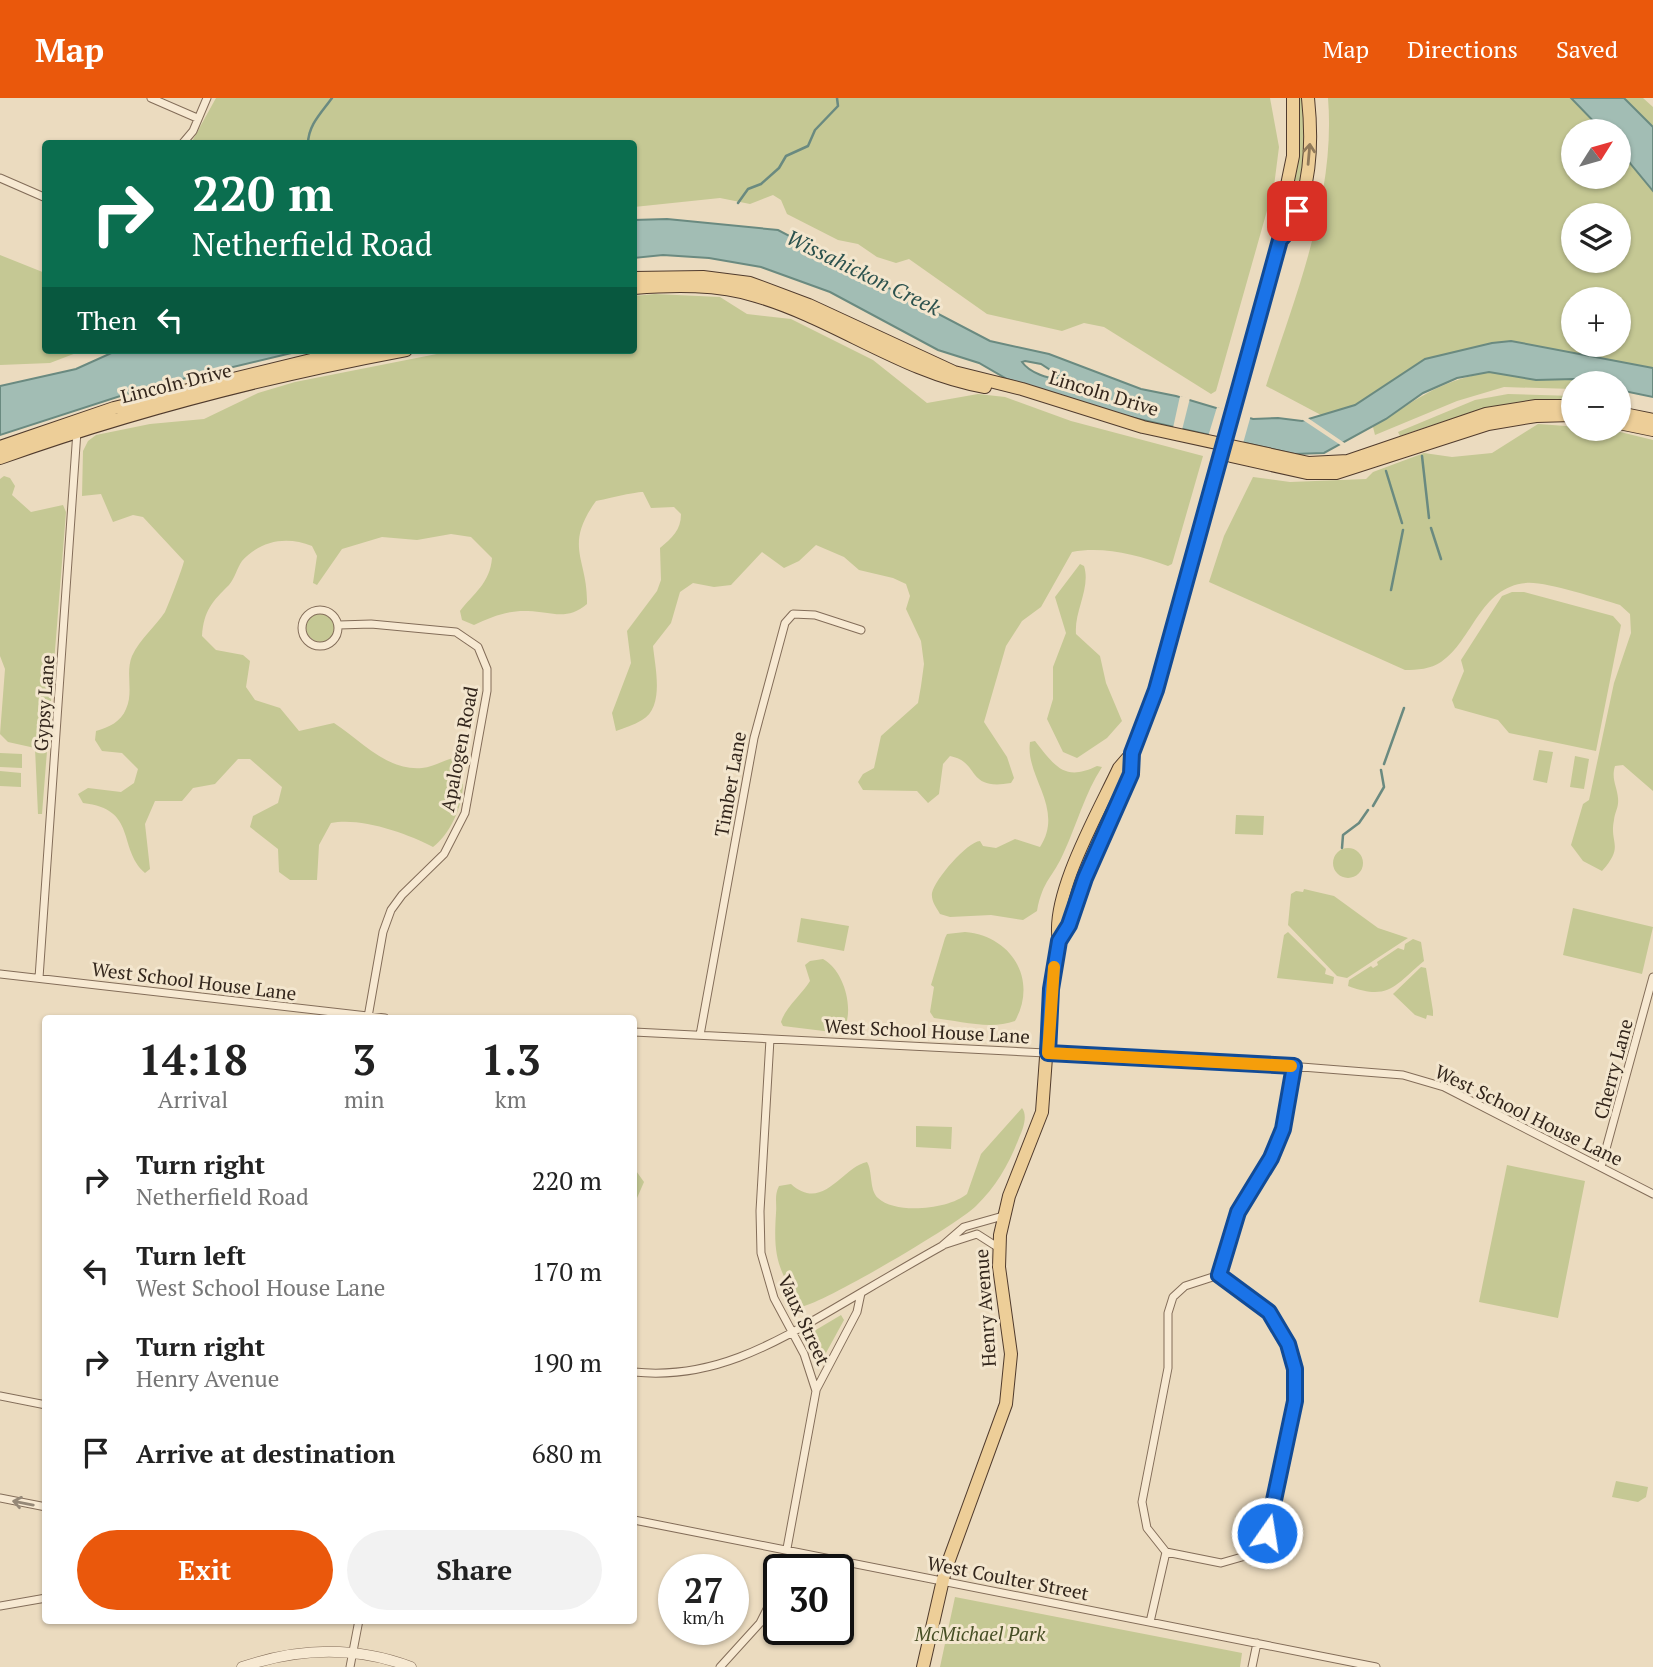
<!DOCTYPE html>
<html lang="en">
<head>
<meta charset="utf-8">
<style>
  :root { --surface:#fff; --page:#f2f2f2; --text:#222; --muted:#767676; --accent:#ea580c }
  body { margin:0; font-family:"PT Serif",serif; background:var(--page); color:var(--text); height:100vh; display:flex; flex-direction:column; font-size:26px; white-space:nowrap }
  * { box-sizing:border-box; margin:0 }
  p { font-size:23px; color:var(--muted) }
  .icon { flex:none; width:38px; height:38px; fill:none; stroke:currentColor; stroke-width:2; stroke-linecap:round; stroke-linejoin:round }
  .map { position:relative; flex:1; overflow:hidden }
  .panel { position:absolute; left:42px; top:917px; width:595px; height:609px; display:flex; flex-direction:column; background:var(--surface); border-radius:7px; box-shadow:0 2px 5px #0004 }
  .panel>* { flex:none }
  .guide { position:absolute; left:42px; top:42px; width:595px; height:214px; border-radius:7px; box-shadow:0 2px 5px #0004; background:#0b6e4f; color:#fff; overflow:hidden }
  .needle { width:46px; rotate:53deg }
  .buttons { position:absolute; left:1561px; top:21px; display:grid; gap:14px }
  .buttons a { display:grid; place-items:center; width:70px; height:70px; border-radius:50%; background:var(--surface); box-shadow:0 2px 5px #0004; font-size:35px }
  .speed { position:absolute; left:658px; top:1456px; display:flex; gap:14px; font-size:35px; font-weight:700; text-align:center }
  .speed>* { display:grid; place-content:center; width:91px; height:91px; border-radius:50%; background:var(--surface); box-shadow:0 2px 5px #0004; line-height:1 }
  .speed small { font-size:18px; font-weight:400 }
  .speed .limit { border:4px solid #111; border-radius:10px; background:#fff; color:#111 }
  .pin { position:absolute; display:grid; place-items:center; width:60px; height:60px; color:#fff; margin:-30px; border-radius:14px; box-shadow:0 4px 10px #0006 }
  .me { position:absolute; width:77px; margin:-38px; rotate:13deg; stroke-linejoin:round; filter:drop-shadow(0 0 5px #0008) }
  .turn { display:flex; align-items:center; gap:24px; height:147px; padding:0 35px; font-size:32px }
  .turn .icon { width:91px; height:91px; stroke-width:2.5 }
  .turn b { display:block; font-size:49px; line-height:60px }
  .then { display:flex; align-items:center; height:66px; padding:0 35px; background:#0003; gap:14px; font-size:26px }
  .eta { display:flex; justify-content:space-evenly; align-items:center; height:119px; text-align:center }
  .eta b { font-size:42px; font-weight:600; line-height:49px }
  .cta { display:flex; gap:14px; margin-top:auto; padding:14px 35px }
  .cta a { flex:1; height:80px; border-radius:42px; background:var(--accent); color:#fff; font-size:28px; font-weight:600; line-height:80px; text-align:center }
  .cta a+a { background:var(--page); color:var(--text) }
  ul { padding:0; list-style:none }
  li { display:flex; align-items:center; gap:21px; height:91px; padding:0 35px }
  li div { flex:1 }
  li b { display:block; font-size:26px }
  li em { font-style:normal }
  header { display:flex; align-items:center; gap:42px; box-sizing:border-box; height:98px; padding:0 35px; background:var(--accent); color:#fff }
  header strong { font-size:33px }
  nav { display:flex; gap:38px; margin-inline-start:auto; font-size:24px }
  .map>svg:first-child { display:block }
  .green { fill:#c5c894; fill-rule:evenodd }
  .water { fill:#a2bdb4; stroke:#6a8a80; stroke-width:2; fill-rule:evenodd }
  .pier { fill:#ebdbbf }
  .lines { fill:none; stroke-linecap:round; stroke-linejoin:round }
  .stream { stroke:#6a8a80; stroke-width:2.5 }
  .minor-casing { stroke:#836d59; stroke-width:9 }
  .tertiary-casing { stroke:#836d59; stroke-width:11 }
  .primary-casing { stroke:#503b2d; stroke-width:14 }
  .minor { stroke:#f7e9d2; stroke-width:7 }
  .tertiary { stroke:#f7e9d2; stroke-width:10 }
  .primary { stroke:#edce98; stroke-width:12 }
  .primary-bridge-casing { stroke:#503b2d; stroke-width:14; stroke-linecap:butt }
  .primary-bridge { stroke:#edce98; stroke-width:12 }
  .oneway { stroke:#907a5a }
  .oneway2 { stroke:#958877 }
  .route-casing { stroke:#114b97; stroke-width:18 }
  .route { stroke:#1a73e8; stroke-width:12 }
  .slow { stroke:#f59e0b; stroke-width:12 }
  .labels { text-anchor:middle; stroke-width:6; stroke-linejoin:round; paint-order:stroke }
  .street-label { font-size:19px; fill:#33261c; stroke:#f3e6ce }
  .park-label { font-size:19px; font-style:italic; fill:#464e24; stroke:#f3e6ce }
  .water-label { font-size:21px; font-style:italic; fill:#2c524e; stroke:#f3e6ce }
</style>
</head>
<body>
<header>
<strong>Map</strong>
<nav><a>Map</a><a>Directions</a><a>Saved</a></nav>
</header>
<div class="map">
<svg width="1653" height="1569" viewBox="0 0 1653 1569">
  <rect width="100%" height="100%" fill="#ebdbbf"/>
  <path class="green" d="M216,0H1270L1279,49L1274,88L1216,293L1211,296L1104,229L1084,225L1062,233L987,216L909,161L896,165L877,159L858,146L838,142L787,116L781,102L773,97L750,106L720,100L634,109V46L191,45Z
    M1297,0H1304C1309,44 1301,86 1288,127L1284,126L1298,64Z
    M1328,0H1571L1603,33H1573V79H1619V52L1653,93V270L1511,243L1492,245L1449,257L1355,307L1321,317L1266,288C1296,196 1336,98 1328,0ZM1573,117H1619V163H1573ZM1573,201H1619V247H1573Z
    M1624,0H1643L1653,9V29Z
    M0,157L45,175L46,252H84L50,265L0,267Z
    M655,196L720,199L747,216L791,221L873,262L927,305L978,296L1005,299L1071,323L1203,358L1172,466L1168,468C1137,457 1104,448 1072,454L1041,509L1022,523L1006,548L984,624L1007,659L1014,680L1011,685C965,693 981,664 950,658L943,666L939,696L928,705L917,693L863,692L858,684L863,676L874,670L881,638L918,605L921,588L924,566L921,543L906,511L910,498L906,486L893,480L859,472L844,459L816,447L799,463L784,470L762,454L731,487L714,489L693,485L680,494L671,525L653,548C655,569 665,609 642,622C634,627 624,630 616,633L612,615L631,565L627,533L657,493L661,482L660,450C672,440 681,432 681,416L674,409L651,410L643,394C633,394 607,401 596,403C563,449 588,460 587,506C567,523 552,514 528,513C508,512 491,519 474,527L462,522L460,513C474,495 490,485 492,460L471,439L451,436L417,442L382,439L342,451L317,487L313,485L317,458L312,448C287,438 261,442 242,463C237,470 235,480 229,487C212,504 204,512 202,538L216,552L243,557L250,563L246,589L255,602L280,610L299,633L334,625C362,643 386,673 422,670C433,669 444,662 454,660C475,683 455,733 433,749C407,735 360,719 331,725L319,747L317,782H290L279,774L278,751L250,729L253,718L278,705L282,689L250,661H238L215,686L193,690L182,703H155L145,726L150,771L145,775C117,750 138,711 83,705L78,696L88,690L121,694L134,685L138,671L122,655L102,653L95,642L96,633C109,629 121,624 126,611C134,594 125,575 132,558C140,541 155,529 165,514C168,508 183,469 184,463L143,419L133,417L113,424L101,396L82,398L83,353L88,343L96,337L150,326L204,321L258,295L295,284L457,252H634V198Z
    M1489,274L1536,282L1574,281L1589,285H1573V291L1504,289L1457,303L1375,337L1373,329C1417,302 1435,284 1489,274Z
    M1508,296L1573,298V301C1511,299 1458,318 1400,338L1398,334L1475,302Z
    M1538,326L1608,331L1653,342V693L1623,667L1615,668C1611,681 1617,688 1618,700C1619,710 1615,713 1614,722C1609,746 1625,747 1602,773L1583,763L1571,747L1583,706L1589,702L1591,693L1614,585L1631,535L1630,516L1620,507C1599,501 1545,483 1526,485C1480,489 1473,542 1441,564C1431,571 1417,572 1405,572L1209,484L1224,438L1253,379L1290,384L1366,381L1373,374L1424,355L1452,359L1492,355Z
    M4,378L10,380L15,388L12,397L31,414L63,407L66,414L42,716H38L35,650L8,644L0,636L5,571L0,558V381Z
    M1080,466L1084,468C1091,490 1074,513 1076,536L1100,558L1106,585L1122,623L1107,640L1077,660L1063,654L1047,621L1053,601V569L1066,535L1055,499Z
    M1512,494H1524L1613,518L1621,527L1596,653L1509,635L1498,622L1455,610L1452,602L1464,573L1461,562L1502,498Z
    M306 529a15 15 0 1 1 30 0a15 15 0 1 1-30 0Z
    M1035,643C1055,668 1064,684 1097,668L1102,669C1085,695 1077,726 1064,754C1053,780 1043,781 1037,813L1023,822L991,817L950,819L940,816C936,809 931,803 932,795C935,781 967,744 980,743L983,748L996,750L1015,741L1040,749C1065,710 1025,679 1030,644Z
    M1539,652L1553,654L1547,685L1533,682Z
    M0,655L22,656V670L0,669Z
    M1575,658L1589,661L1584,691L1570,689Z
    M0,673L21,675V689L0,688Z
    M1236,717L1264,718L1263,737L1235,736Z
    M1333 765a15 15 0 1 1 30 0a15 15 0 1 1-30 0Z
    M1304,791L1334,798L1378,830L1408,840L1347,880L1337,878L1288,827L1291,796L1296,793L1303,794Z
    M1573,810L1653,829L1642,876L1563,857Z
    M801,820L849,828L844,853L797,844Z
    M965,834C1012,838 1038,882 1015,923C990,932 960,923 934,920L930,914L934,889L931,887L945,840L947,836Z
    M1288,834L1326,871L1325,876L1334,879L1333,886L1277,880L1284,837Z
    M1413,841L1421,844L1424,863C1394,888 1389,903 1348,888L1349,882L1371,868L1373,870L1378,867L1377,864L1398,850L1404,852L1405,846Z
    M823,861C842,871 853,905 846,926L832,934L783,928L781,924C785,910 802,896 810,883L805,867L810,863Z
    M1421,869L1426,870L1433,913V918L1427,917L1426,921L1415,917L1393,896Z
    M1022,1010C1028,1018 1023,1031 1019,1040C1009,1066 996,1089 976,1108C960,1125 819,1208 800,1209C778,1169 773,1161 776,1115C777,1105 774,1098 779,1088L791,1086C823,1115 842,1069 867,1064C873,1074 869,1092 878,1100C896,1117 949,1111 967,1096L981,1056Z
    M916,1028L952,1029L951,1051L916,1049Z
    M1507,1067L1585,1083L1558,1220L1479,1204Z
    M634,1070L644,1084L637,1100L634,1120Z
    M841,1217L844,1222L821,1264H817L804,1239Z
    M1616,1383L1648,1389L1646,1399L1638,1404L1612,1399Z
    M955,1499L1242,1555L1240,1569H940Z"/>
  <path class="water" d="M1571,0H1624L1653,29V93L1619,52V33H1603Z
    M667,121L778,132L990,243L1049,256L1141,291L1176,298L1253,321L1278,320L1302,323L1355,307L1425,261L1492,245L1511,243L1653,270V299L1619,292V285H1590L1574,281L1536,282L1489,274L1457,280L1423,295L1386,321L1324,355L1294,356L1112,315L1007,281L979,265L938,252L830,194L761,169L709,160L663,157L634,160V122ZM1025,263L1041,266L1061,279C1050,283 1029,274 1022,264Z
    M118,252H304L145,290L0,337V288L76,271Z"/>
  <path class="pier" d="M1180,298L1190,300L1182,332L1173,330Z
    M1217,309L1251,317L1242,349L1207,342Z
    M1305,318L1346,346L1342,348L1300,320Z"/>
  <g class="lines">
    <path class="stream" d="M308,46C308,27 322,14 332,0
      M738,105L748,91L761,86L779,70L786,58L808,48L815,32L838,8L837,0
      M1422,358L1429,420
      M1386,373L1402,425
      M1431,430L1441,461
      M1391,492L1403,432
      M1384,666L1404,610
      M1373,708L1384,689L1381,672
      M1342,750L1343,737L1359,725L1368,712"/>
    <g class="minor-casing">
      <path id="minor" d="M151,0L197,20
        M182,46L193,33L207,0
        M0,80L46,100
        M302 530a18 18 0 1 1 36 0a18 18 0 1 1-36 0Z
        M339,527L371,526L456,534L478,549L487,571V593L465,715L444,756L402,797L391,812L383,834L368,919
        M0,876L385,920
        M39,880L77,333
        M634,934L1263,966L1403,977L1444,989L1653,1096
        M700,937L754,640L785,525L793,516L815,517L861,532
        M770,941L760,1113L761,1155L774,1200L804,1256L816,1293L783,1472
        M1601,1069L1653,879
        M943,1147L977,1136L999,1150
        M1219,1177C1267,1213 1302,1234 1295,1303L1270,1426L1257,1449L1242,1459L1221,1465L1166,1454L1147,1430L1142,1404L1168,1270V1215L1173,1199L1185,1188Z
        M1219,1177L1239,1114L1271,1060L1283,1031L1294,968
        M634,1274C711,1282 770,1248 835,1210C871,1189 906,1168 942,1148L964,1129L1003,1118
        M816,1292L857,1214L861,1195
        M0,1298L46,1307
        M0,1400L46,1409
        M634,1422L1376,1569
        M0,1508L46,1500
        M1150,1524L1166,1454
        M350,1569L359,1522
        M720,1569L760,1525L779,1487
        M1252,1569L1257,1545"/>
    </g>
    <g class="tertiary-casing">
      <path id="tertiary" d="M242,1569C298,1550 356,1548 411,1569"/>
    </g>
    <g class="primary-casing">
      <path id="primary" d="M1281,142C1311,104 1313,47 1308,0
        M1281,142L1280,121L1293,58V0
        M634,180L703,179L750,185L809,207L954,274L1022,291L1143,329L1309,365L1348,363L1486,316L1536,308H1573
        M634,190C674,187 717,186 756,198C835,221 903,275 985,289
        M1619,315L1653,322
        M1619,325L1653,332
        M0,349L114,310L352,252
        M1231,358L1307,375H1336L1488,326L1536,318L1573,317
        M0,360C132,313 268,278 406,252
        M1059,843C1050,798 1099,713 1119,670L1132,655
        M923,1569L945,1473L1006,1306L1011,1256L999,1169L1000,1137L1009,1098L1042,1014L1051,891L1059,843L1069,827L1085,780L1131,676L1132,655L1155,592L1193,459"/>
    </g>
    <use href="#minor" class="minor"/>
    <use href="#tertiary" class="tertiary"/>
    <use href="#primary" class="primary"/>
    <g class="primary-bridge-casing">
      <path id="primary-bridge" d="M1193,459L1281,142"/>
    </g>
    <use href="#primary-bridge" class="primary-bridge"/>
  </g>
  <defs><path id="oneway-shaft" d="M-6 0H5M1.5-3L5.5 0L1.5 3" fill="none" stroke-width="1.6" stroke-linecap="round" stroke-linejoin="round" transform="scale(1.75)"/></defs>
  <use class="oneway" href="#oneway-shaft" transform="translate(1309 56) rotate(-85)"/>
  <use class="oneway2" href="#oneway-shaft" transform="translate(23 1405) rotate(-169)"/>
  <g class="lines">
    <g class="route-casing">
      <path id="route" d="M1267,1435L1295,1303V1271L1288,1246L1269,1214L1219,1177L1238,1114L1271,1060L1283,1031L1294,968L1048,955L1051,891L1059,843L1069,827L1085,780L1131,676L1132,655L1156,592L1280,142L1293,127L1297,113"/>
    </g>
    <use href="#route" class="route"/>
    <path class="slow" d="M1054,869L1048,955L1291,968"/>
  </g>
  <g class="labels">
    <g class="street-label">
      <text transform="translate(176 285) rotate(-14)" y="7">Lincoln Drive</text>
      <text transform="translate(1104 295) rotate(17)" y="7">Lincoln Drive</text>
      <text transform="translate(44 605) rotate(-86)" y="7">Gypsy Lane</text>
      <text transform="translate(459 651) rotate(-79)" y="7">Apalogen Road</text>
      <text transform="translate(730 686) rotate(-80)" y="7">Timber Lane</text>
      <text transform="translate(194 883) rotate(7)" y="7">West School House Lane</text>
      <text transform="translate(927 933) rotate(3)" y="7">West School House Lane</text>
      <text transform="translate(1613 971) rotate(-75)" y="7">Cherry Lane</text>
      <text transform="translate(1529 1017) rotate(26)" y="7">West School House Lane</text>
      <text transform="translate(985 1210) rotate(-94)" y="7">Henry Avenue</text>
      <text transform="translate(804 1222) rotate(65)" y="7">Vaux Street</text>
      <text transform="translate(1008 1480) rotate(11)" y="7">West Coulter Street</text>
    </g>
    <g class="park-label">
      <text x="980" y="1543">McMichael Park</text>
    </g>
    <g class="water-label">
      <text transform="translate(863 175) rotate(26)" y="7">Wissahickon Creek</text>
    </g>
  </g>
</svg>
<div class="buttons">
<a><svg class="needle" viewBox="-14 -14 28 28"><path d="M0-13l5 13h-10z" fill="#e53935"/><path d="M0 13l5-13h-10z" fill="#767676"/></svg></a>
<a><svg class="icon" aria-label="layers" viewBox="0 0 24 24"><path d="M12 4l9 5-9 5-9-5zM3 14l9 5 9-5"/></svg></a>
<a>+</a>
<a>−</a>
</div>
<div class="speed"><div>27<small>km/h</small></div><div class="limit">30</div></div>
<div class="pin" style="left:1297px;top:113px;background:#d93025"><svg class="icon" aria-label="arrive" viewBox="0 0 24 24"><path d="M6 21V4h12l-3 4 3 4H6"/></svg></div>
<svg class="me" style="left:1267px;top:1435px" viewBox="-20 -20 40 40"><circle r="17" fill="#1a73e8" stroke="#fff" stroke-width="3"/><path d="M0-11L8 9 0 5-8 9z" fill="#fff"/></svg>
<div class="guide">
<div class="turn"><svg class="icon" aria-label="right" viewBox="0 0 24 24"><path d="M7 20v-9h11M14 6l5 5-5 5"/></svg><div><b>220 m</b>Netherfield Road</div></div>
<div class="then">Then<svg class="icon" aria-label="left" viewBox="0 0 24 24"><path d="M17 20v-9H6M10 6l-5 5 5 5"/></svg></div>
</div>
<section class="panel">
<div class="eta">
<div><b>14:18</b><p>Arrival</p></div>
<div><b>3</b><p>min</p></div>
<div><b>1.3</b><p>km</p></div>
</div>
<ul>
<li><svg class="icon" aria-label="right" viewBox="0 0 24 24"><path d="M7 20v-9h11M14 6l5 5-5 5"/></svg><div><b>Turn right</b><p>Netherfield Road</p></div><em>220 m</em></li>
<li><svg class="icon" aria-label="left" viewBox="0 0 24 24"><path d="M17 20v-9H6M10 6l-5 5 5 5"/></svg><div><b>Turn left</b><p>West School House Lane</p></div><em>170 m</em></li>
<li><svg class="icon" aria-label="right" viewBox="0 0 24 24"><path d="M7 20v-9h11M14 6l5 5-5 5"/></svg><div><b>Turn right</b><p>Henry Avenue</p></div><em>190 m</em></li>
<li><svg class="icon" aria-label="arrive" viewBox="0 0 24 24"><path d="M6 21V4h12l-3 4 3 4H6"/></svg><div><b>Arrive at destination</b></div><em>680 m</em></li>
</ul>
<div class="cta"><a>Exit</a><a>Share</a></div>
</section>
</div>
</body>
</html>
